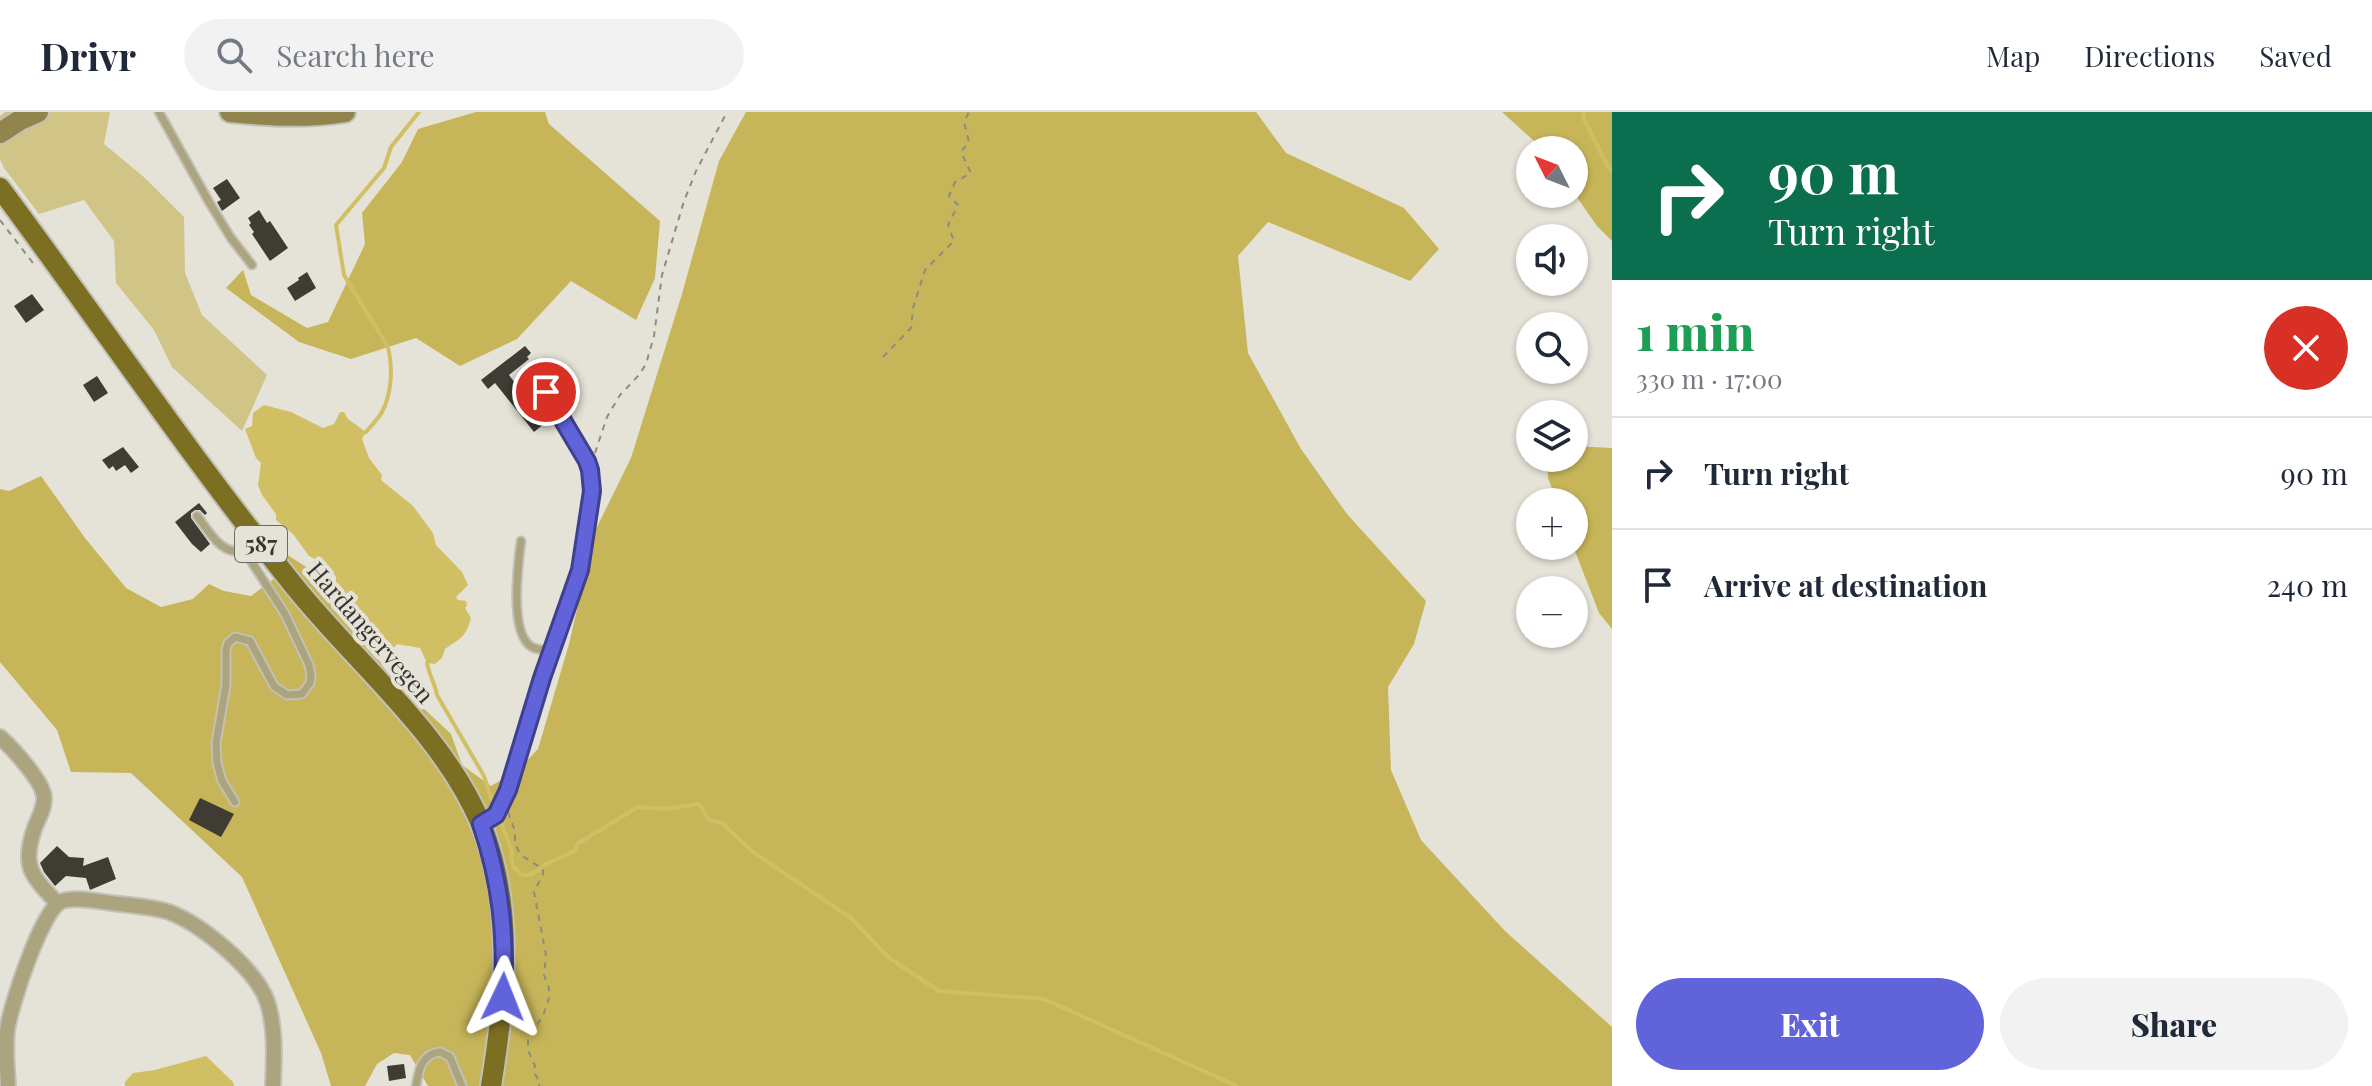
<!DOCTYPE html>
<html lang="en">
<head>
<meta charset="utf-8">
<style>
  :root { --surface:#fff; --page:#f2f2f3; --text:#1f2937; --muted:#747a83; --line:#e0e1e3; --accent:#6163db }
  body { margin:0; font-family:"Playfair Display",serif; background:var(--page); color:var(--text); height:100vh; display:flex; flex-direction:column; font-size:30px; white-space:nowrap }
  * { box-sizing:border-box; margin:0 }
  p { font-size:26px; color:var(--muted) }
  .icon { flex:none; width:44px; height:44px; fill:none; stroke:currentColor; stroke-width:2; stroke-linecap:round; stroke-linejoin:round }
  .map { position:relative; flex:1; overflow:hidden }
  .details { display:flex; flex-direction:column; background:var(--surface); width:760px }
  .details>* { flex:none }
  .banner { background:#0b6e4f; color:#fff; overflow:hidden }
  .needle { width:52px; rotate:312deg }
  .tools { position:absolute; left:1516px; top:24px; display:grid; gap:16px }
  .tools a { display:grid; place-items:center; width:72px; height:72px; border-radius:50%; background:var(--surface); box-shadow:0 2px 6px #0004; font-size:40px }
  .pin { position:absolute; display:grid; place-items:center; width:68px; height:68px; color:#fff; margin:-34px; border:4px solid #fff; border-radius:50%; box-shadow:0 2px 8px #0007 }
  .me { position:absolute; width:88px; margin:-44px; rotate:2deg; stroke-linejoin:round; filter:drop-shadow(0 0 6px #0008) }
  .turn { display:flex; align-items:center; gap:28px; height:168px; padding:0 24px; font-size:36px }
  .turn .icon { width:104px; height:104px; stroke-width:2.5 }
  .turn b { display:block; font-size:56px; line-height:68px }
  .round { display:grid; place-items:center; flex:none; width:84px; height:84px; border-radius:42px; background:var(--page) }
  .head { display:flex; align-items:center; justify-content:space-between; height:136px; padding:0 24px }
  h1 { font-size:48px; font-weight:800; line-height:60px; color:#1e9e55 }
  .cta { display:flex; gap:16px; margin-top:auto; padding:16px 24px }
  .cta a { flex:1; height:92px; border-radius:48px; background:var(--accent); color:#fff; font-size:32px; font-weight:800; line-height:92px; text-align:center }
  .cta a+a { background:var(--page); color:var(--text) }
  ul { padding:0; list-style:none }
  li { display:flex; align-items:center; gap:24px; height:112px; padding:0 24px; border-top:2px solid var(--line) }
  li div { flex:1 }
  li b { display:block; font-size:30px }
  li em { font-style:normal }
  header { display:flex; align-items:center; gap:48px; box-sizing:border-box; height:112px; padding:0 40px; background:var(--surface); border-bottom:2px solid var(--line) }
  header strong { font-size:38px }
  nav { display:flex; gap:44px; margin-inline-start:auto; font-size:28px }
  .search { width:560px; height:72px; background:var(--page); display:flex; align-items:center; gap:20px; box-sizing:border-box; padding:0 28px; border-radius:44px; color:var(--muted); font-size:30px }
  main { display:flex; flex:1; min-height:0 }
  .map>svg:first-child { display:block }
  .green { fill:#d0c487 }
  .forest { fill:#c7b559 }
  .water { fill:#d1bf64 }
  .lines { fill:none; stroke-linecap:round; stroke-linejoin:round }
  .stream { stroke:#d1bf64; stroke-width:4 }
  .building { fill:#3e3c33 }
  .service-casing { stroke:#c2c0b7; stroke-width:11 }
  .minor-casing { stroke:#c2c0b7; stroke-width:18 }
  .secondary-casing { stroke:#c2c0b7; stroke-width:24 }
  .primary-casing { stroke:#c2c0b7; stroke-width:24 }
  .path { stroke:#8d8c84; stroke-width:2; stroke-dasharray:6 6; stroke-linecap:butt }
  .service { stroke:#aba47f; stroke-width:7 }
  .minor { stroke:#aba47f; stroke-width:14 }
  .secondary { stroke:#91854d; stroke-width:20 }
  .primary { stroke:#7d6f21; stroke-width:20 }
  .route-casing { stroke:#3f408e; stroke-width:20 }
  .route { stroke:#6163db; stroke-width:14 }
  .labels { text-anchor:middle; stroke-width:8; stroke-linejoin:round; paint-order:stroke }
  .shield { fill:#e5e3d8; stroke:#6b6a64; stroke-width:2 }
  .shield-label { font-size:22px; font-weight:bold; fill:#373632 }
  .street-label { font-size:24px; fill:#373632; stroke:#e5e3d8 }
</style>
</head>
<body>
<header>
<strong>Drivr</strong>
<div class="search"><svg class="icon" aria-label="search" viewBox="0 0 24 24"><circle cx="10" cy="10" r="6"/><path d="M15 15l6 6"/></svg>Search here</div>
<nav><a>Map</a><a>Directions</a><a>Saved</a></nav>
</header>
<main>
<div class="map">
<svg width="1612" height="974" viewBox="0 0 1612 974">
  <rect width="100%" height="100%" fill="#e5e3d8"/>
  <path class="green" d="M5,0H110L104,32L145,66L184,105L185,161L202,203L267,263L242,319L172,255L154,218L116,171L114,129L84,88L39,102L4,56L0,47V4Z"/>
  <path class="forest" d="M476,0H545L549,12L660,109L655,166L636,208L571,169L517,227L460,254L416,226L351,247L299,230L226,176L243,158L251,183L307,216L328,210L365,132L362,101L402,50L418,17Z
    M746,0H1256L1286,41L1404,96L1439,137L1410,169L1268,110L1238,144L1248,241L1301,337L1347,402L1426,489L1414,532L1388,575L1391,658L1421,728L1505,819L1612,915V974H428L410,943L394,941L377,952L365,974H331L321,941L242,765L131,661L71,660L57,618L0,550V377L9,379L41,364L85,426L126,476L161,495L193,487L209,472L224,479L251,484L275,466L286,442L308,456L341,501L365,527L391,566L451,622L462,653L491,674L517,659L538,637L569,532L595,419L631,346L682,182L719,49Z
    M1502,0H1612V129L1597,114L1574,81V38H1544Z
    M1574,334L1612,336V517L1599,501L1573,434L1574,390H1557L1548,366L1547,346H1574Z"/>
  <path class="water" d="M264,293L291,300L323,316L334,312L340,300H344L348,307L366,320L362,327L369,346L382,363L381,368L413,394L433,421L436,433L462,460L468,473L456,485L458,488L466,489L467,493L465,496L471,506C466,525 461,526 445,537L442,546L435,552L427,551L420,536L397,532L392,538L403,552L400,558L336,481V465L328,453L309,444L293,422L276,408V402L262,383L258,373L261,351L256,346L245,317L252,314L253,301Z
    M206,944L233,970L234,974H125V970L133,961L155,958Z"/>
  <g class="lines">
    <path class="stream" d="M1584,0L1583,5L1608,55L1612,59
      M366,320C371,314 378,307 382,300C392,281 393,255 388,235L344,163L336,113L384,56L391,35L419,0
      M427,551C429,563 435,571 437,583L484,664L490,683L502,707L503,716L512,739L511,747L514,755L522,763H530L548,751L575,739L577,732L638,695L666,697L699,692L709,708L722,711L753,740L851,806L889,846L939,879L1044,887L1237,974"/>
  </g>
  <path class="building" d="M227,67L240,86L222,99L217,90L221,88L213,76Z
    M259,98L267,111L270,109L288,136L270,149L252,122L254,120L249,113L251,111L248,106Z
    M307,160L316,176L295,189L287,176L299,168L298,166Z
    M32,182L44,198L26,211L14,194Z
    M525,234L531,241L527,245L529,247L509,263L545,311L534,320L495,271L488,277L481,268Z
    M97,264L108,281L94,290L83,273Z
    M123,335L139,355L131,361L125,353L116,359L113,354L109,357L102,348Z
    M199,391L207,401L205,403L200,398H195L191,401V406L210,432L201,440L192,432L175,410Z
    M200,686L234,702L221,725L189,708Z
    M57,734L69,745L84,746L83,754L108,745L116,767L90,778L86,766L66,764L55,774L44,760L40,751Z
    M404,952L406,966L389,969L387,954Z"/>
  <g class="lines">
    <g class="service-casing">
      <path id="service" d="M159,0L209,90L231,126L252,153
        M197,404C209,419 222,445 244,438
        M521,429C518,452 509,522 532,535C537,538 544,538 551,538
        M235,690L222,669L217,651L216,631L226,573V538L228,531L235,525L250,529L274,574L287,583L302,582L310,571L311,563L309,553L285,502L244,438L240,428L250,420
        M483,711L496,703L508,678L551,538L580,458L592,379L590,358L587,349L546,280L534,264
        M416,974C419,958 421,942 440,940L450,945L462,974"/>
    </g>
    <g class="minor-casing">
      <path id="minor" d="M0,625C12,636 43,669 44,685C45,695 39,705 35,715C21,754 31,763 57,791
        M8,974C7,955 5,937 7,919C10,895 41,801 60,790C73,783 105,791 120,792C137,794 153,795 169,800C201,812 255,856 267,889C276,916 274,946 273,974"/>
    </g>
    <g class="secondary-casing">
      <path id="secondary" d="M230,0C269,4 306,6 345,0
        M0,21L20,8L38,0"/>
    </g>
    <g class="primary-casing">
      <path id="primary" d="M0,76C99,209 191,346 295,475C356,551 443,621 481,712C515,794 505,889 491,974"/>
    </g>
    <path class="path" d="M0,108L36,155
      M883,245L911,216L913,196L925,158L954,129L948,113L958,93L949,84L955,70L971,61L961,40L969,30L964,10L969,0
      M595,341L607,305L620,283L639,263L646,252L654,224L662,163L684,89L696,59L727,0
      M508,700L515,719V731L518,738L524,745L543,757V762L534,780L546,843L544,863L549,876V886L543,904L528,926V938L535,954L534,960L540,971L539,974"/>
    <use href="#service" class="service"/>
    <use href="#minor" class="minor"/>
    <use href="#secondary" class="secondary"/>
    <use href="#primary" class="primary"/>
  </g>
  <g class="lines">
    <g class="route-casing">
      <path id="route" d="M503,885C506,823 501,771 481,712L496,703L508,678L542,566L580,458L592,379L590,358L587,349L546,280"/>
    </g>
    <use href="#route" class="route"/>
  </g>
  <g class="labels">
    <rect class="shield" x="235" y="414" width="52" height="36" rx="6"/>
    <g class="shield-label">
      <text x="261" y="440">587</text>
    </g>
    <g class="street-label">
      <text transform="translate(370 521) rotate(49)" y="8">Hardangervegen</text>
    </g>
  </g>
</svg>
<div class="tools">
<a><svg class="needle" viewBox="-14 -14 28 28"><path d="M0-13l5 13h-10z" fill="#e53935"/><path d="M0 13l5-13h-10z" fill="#747a83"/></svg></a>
<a><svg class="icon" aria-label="sound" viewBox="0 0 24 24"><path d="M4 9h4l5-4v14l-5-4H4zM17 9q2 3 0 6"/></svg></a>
<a><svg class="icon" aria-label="search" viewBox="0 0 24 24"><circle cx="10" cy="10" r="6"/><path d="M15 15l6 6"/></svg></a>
<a><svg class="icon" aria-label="layers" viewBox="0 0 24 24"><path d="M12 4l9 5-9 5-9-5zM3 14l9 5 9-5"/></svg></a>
<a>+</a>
<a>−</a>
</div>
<div class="pin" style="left:546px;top:280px;background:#d93025"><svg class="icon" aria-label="arrive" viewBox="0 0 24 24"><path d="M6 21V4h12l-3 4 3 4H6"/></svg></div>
<svg class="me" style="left:503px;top:885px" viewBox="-20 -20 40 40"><path d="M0-17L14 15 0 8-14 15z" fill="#6163db" stroke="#fff" stroke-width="4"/></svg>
</div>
<section class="details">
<div class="banner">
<div class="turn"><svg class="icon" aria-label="right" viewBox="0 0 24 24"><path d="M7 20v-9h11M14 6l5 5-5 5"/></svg><div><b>90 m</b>Turn right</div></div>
</div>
<div class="head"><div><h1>1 min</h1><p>330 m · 17:00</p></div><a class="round" style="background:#d93025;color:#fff"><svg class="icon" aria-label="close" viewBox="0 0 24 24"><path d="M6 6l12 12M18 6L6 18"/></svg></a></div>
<ul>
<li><svg class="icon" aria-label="right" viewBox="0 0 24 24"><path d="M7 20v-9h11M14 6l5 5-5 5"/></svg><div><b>Turn right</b></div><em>90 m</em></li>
<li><svg class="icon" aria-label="arrive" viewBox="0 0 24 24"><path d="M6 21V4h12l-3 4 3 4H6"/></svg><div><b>Arrive at destination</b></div><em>240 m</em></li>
</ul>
<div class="cta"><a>Exit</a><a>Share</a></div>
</section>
</main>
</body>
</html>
